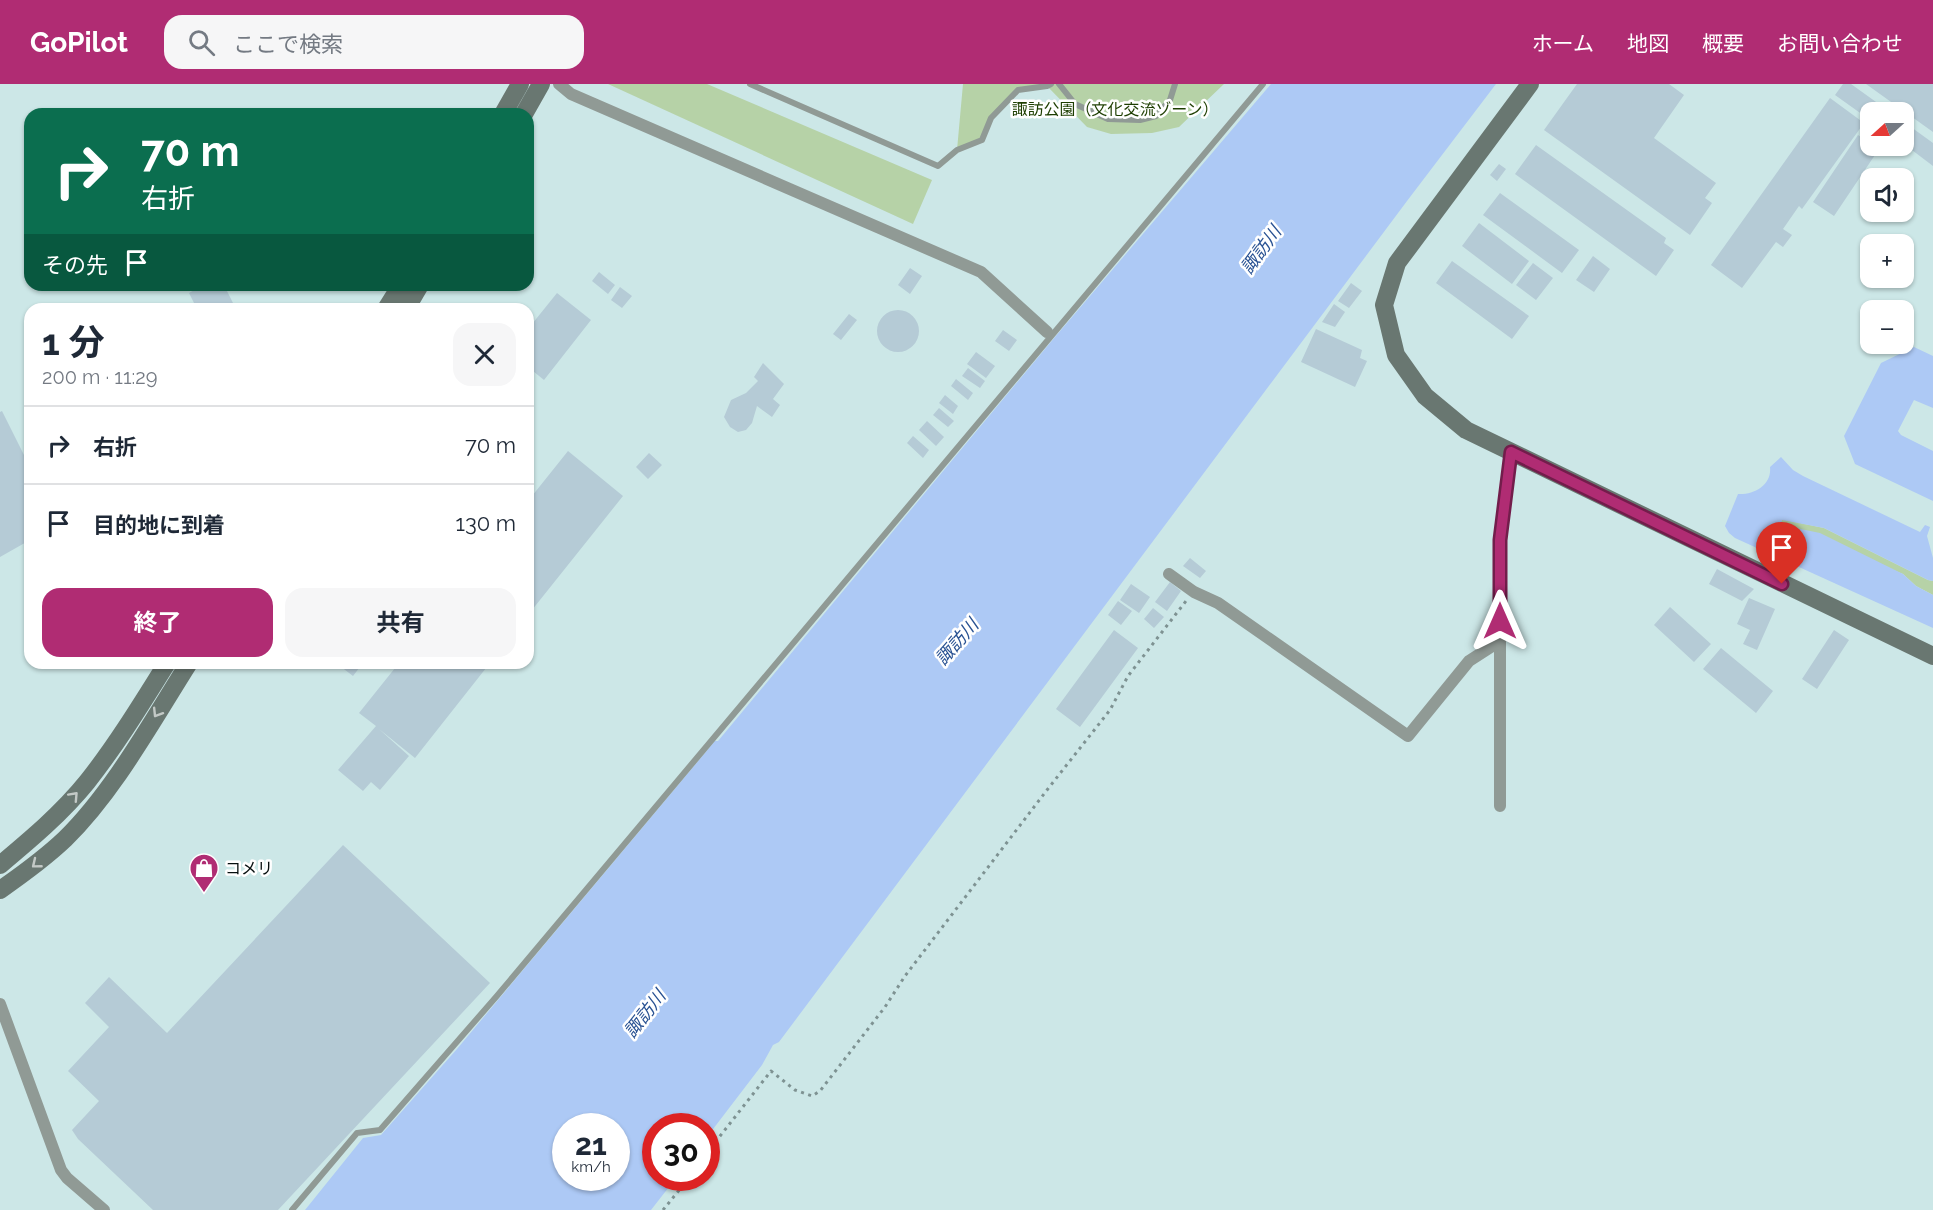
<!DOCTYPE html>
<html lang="ja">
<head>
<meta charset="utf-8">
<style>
  :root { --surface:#fff; --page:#f6f6f7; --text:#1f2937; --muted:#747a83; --line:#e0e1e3; --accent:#b02c73 }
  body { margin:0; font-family:Raleway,"Noto Sans JP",sans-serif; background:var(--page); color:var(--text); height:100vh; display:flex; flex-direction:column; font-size:22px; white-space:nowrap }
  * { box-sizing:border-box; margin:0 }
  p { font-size:20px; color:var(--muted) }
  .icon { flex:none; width:33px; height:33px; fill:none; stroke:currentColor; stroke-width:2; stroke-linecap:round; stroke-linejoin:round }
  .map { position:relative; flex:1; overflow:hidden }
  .side { position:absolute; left:24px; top:219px; width:510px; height:366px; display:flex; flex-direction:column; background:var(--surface); border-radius:18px; box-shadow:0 2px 4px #0004 }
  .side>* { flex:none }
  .banner { position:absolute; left:24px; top:24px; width:510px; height:183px; border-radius:18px; box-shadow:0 2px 4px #0004; background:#0b6e4f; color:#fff; overflow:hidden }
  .needle { width:39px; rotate:249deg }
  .buttons { position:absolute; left:1860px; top:18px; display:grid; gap:12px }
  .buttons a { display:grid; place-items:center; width:54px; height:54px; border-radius:12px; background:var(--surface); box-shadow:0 2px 4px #0004; font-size:30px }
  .speed { position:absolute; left:552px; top:1029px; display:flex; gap:12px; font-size:30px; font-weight:700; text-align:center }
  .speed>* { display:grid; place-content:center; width:78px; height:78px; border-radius:50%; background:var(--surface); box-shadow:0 2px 4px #0004; line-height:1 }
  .speed small { font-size:15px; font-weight:400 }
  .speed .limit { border:9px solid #d22; background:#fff; color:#111 }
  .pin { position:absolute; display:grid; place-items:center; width:51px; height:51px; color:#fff; margin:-62px -26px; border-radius:50% 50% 50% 0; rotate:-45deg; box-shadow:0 0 6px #0007 }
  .pin .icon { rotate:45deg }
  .me { position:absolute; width:66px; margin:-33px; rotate:0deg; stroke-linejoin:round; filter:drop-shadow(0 0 4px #0008) }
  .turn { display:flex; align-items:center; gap:21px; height:126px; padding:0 18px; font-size:27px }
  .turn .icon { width:78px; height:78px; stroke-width:2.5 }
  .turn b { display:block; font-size:42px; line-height:51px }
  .then { display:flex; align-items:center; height:57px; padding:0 18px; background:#0003; gap:12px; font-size:22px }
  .round { display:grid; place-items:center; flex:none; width:63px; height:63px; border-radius:18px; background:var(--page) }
  .head { display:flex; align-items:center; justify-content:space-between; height:102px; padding:0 18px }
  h1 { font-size:36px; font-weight:700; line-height:45px }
  .cta { display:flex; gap:12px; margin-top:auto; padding:12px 18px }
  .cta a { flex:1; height:69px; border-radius:18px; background:var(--accent); color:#fff; font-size:24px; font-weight:700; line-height:69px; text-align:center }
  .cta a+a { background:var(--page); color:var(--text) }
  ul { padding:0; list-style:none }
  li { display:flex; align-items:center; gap:18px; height:78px; padding:0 18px; border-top:2px solid var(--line) }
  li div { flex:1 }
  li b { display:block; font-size:22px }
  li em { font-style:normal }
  header { display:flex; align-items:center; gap:36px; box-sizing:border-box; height:84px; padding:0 30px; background:var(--accent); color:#fff }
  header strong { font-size:28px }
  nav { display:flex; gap:33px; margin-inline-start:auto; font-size:21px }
  .search { width:420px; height:54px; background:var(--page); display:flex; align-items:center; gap:15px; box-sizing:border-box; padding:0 21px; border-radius:18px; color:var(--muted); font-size:22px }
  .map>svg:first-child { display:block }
  .green { fill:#b6d2a7 }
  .water { fill:#adc9f5; fill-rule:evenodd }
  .building { fill:#b5cbd6 }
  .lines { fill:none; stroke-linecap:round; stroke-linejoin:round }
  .path { stroke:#7e9292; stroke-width:3; stroke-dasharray:3 4.5; stroke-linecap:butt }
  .lane { stroke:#909a95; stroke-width:6 }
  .street { stroke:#909a95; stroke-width:12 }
  .secondary { stroke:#697771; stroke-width:18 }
  .oneway { stroke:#c3c9c6 }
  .route-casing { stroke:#721d4b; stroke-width:15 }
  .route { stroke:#b02c73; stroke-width:10 }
  .labels { text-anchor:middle; stroke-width:5; stroke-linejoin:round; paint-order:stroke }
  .park-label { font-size:16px; fill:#1d3e01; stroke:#fff }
  .poi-label { font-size:16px; fill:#060f0f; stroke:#fff; text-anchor:start }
  .water-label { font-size:18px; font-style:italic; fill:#295293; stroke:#fff }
</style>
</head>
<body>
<header>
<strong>GoPilot</strong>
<div class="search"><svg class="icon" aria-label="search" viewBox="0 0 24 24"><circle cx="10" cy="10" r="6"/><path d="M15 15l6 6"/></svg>ここで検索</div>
<nav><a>ホーム</a><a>地図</a><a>概要</a><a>お問い合わせ</a></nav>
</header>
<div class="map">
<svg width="1933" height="1126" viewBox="0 0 1933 1126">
  <rect width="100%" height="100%" fill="#cce7e7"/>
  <path class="green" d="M608,0H707L932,96L913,140Z
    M963,0H1224L1179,43L1152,49L1111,50L1087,43L1047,2L1018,6L991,34L982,56L957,66Z
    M1781,435L1824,444L1928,496L1933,497V511L1916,502L1903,490L1781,442Z"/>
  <path class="water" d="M1271,0H1496L1407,117L779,958L773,961L762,981L707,1053L706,1042H656V1094H676L651,1126H305L363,1054L381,1051L457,965L715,657H718L1055,253ZM566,1042H616V1094H566Z
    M1914,263L1933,272V324L1914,316L1898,347L1901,351L1933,367V417L1855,380L1844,352L1881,279Z
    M1781,373L1793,386L1803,392L1920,448L1925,441L1930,443L1927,452L1933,474V497L1928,496L1824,444L1782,436L1781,441L1820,449L1903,490L1916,502L1933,511V544L1735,454L1729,449L1725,442L1738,410C1754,411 1772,401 1770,383Z"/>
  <path class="building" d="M1577,0H1669L1684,11L1654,54L1716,99L1705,114L1712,119L1690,151L1544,46Z
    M1843,0H1851L1890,28H1870V36L1835,11Z
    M1866,0H1933V48Z
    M1830,14L1864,39L1802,125L1799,122L1783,145L1792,151L1783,163L1776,158L1742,204L1711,181Z
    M1904,38L1933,59V82L1904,60Z
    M1858,51L1870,59V62L1879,65L1834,132L1813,118Z
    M1536,61L1666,154L1664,159L1674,166L1656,192L1515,90Z
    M1499,80L1506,85L1497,97L1490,91Z
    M1500,109L1579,166L1562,189L1483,131Z
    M1479,139L1529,177L1512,200L1462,162Z
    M1593,172L1610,185L1594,208L1576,196Z
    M1452,177L1529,232L1512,255L1436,199Z
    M1533,179L1553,194L1536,216L1516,201Z
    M910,184L922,192L910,210L898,201Z
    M599,188L615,201L608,210L592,197Z
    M1351,199L1362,207L1349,224L1338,217Z
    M203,201H224L236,225H197L189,209Z
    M620,203L632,212L622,224L611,216Z
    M557,209L591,236L544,296L528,283V245Z
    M1334,220L1345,228L1335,243L1322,238Z
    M877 247a21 21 0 1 1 42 0a21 21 0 1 1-42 0Z
    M849,230L857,236L841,256L833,250Z
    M1316,245L1362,266L1360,274L1367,277L1355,303L1301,278Z
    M1003,246L1017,256L1009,267L995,257Z
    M976,268L995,282L986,294L967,280Z
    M763,279L784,300L773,315L780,321L772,333L757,322L752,339L746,346L738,348L730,343L724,333L731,316L746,309L758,297L754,293Z
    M968,284L985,297L980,304L962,292Z
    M956,295L973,309L968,316L951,302Z
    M945,311L958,322L953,330L939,319Z
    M939,324L954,337L948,343L933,331Z
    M2,327L30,383V456L0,473V328Z
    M927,337L944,353L936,362L919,346Z
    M913,352L929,366L923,374L907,359Z
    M568,367L623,412L528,531V417Z
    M649,369L662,381L648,395L636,383Z
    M1190,474L1206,487L1200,494L1183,482Z
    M1717,485L1754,505L1742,517L1709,500Z
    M1170,498L1181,507L1167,527L1155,518Z
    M1131,500L1150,513L1139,529L1120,516Z
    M1749,514L1775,525L1757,566L1743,560L1750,546L1737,540Z
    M1118,517L1132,527L1121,541L1108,531Z
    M1670,523L1711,560L1694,578L1654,541Z
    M1153,524L1164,533L1154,544L1144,535Z
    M1114,546L1138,564L1080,643L1056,625Z
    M1834,546L1849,556L1817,605L1802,595Z
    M1721,564L1773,607L1756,629L1703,585Z
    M336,579H363L353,592Z
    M399,579H490L415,674L379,645L409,672L380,706L371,698L363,707L338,686L376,642L359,629Z
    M343,761L490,899L278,1126H153L78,1055L72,1046L99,1017L68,987L109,943L85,919L109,893L167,949Z"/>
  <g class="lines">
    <path class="path" d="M706,1070L771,987L795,1006L812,1012L820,1007L885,923L905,892L1047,706L1110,626L1128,592L1186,517
      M663,1126L689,1094"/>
    <path class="lane" d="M750,0L938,82L957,66L982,56L991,34L1018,6L1047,2L1051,0
      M1059,0L1075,20L1108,35L1140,36L1156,32L1170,16L1175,0
      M292,1126L357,1049L380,1046L496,913L1263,0"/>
    <path class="street" d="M559,0L571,10L981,188L1047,248
      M1169,490L1194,508L1218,519L1408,652L1469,577L1500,557
      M1500,722V456L1511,368
      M0,920L61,1086L67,1094L104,1126"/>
    <path class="secondary" d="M1530,0L1397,179L1384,221L1396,271L1425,312L1466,346L1933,572
      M503,30L520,0
      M524,30L541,0
      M386,225L401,201
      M406,225L420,201
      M0,781C31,755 62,729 87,698C117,660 142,619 167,579
      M0,806C23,790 45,774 65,755C114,707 152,637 189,579"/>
  </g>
  <defs><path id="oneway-chevron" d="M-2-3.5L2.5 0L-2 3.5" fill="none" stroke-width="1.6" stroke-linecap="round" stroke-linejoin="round" transform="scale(1.5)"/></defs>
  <g class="oneway">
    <use href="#oneway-chevron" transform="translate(157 629) rotate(122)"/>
    <use href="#oneway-chevron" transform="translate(74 712) rotate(-47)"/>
    <use href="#oneway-chevron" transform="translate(36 780) rotate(141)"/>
  </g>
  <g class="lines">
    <g class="route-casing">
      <path id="route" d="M1500,537V456L1511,368L1782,500"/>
    </g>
    <use href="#route" class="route"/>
  </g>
  <defs>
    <g id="shop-pin" transform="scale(1.5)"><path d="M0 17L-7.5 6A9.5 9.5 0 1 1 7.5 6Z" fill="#b02c73" stroke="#fff"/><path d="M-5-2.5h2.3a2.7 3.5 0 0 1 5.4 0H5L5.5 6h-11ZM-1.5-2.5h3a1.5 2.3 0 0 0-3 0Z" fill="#fff"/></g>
  </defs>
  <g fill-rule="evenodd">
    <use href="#shop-pin" x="204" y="784"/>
  </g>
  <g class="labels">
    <g class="park-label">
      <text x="1115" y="31">諏訪公園（文化交流ゾーン）</text>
    </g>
    <g class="poi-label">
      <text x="225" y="790">コメリ</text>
    </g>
    <g class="water-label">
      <text transform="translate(1261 166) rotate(-54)" y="6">諏訪川</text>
      <text transform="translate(957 558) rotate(-49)" y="6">諏訪川</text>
      <text transform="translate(645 930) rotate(-52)" y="6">諏訪川</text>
    </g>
  </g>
</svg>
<div class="buttons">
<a><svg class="needle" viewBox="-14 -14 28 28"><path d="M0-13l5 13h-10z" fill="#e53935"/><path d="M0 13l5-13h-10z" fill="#747a83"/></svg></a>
<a><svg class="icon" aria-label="sound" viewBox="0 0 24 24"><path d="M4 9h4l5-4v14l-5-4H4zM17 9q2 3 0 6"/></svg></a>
<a>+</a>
<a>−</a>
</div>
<div class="speed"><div>21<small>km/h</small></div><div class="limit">30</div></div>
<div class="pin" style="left:1782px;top:500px;background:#d93025"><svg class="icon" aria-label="arrive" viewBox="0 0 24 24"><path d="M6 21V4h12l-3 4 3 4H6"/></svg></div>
<svg class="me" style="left:1500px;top:537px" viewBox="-20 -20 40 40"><path d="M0-17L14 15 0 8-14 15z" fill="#b02c73" stroke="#fff" stroke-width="4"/></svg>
<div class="banner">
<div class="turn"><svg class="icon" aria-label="right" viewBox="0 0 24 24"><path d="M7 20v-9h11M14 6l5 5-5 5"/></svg><div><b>70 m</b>右折</div></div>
<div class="then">その先<svg class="icon" aria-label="arrive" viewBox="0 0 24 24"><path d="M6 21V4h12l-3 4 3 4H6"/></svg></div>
</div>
<section class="side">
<div class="head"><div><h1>1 分</h1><p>200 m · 11:29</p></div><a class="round"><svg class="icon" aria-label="close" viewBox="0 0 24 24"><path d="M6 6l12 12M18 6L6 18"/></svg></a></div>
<ul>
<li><svg class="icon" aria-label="right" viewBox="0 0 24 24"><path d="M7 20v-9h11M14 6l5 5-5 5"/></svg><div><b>右折</b></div><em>70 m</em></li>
<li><svg class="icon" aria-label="arrive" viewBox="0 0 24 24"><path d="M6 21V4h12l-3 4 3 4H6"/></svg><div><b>目的地に到着</b></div><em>130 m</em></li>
</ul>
<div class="cta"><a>終了</a><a>共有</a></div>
</section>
</div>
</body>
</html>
